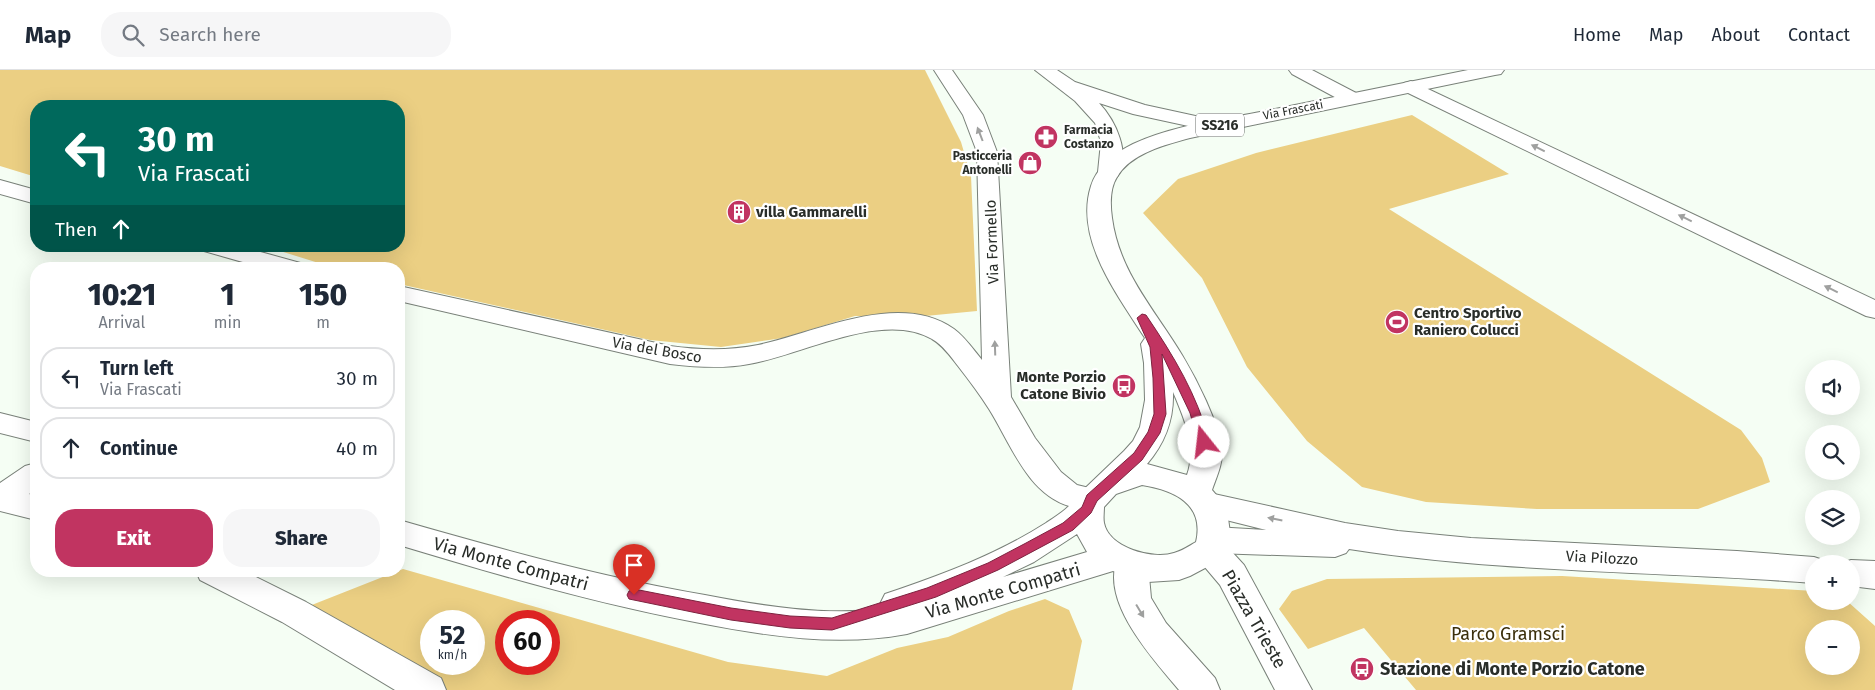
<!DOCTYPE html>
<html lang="en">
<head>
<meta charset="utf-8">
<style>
  :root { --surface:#fff; --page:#f6f6f7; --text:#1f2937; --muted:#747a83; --line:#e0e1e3; --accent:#c13461 }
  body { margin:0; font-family:"Fira Sans",sans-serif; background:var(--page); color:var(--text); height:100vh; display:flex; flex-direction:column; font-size:19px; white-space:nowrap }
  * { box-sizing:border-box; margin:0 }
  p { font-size:16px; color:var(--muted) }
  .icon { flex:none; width:28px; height:28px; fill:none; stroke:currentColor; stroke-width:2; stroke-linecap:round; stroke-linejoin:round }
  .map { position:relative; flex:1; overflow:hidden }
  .sheet { position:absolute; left:30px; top:192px; width:375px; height:315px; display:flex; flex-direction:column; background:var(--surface); border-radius:20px; box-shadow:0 5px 20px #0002 }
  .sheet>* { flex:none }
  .hud { position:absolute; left:30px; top:30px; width:375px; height:152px; border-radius:20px; box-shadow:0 5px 20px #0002; background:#00695c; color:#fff; overflow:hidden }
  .tools { position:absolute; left:1805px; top:290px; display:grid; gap:10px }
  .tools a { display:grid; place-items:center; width:55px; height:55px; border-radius:50%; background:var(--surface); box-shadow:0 5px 20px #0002; font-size:25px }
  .speed { position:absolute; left:420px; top:540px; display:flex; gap:10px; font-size:25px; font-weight:700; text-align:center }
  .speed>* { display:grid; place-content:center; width:65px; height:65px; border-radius:50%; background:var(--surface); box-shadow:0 5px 20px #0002; line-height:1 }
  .speed small { font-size:12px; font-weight:400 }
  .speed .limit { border:8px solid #d22; background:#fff; color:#111 }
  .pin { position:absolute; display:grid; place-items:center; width:42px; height:42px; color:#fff; margin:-51px -21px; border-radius:50% 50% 50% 0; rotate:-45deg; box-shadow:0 0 5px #0007 }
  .pin .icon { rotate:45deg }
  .me { position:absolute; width:55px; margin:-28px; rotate:344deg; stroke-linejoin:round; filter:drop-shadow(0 0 4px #0008) }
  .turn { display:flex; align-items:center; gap:18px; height:105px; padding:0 25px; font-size:22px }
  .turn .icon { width:65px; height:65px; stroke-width:2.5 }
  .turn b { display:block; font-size:35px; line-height:42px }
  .then { display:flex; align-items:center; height:48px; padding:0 25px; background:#0003; gap:10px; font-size:19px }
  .eta { display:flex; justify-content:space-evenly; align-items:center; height:85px; text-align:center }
  .eta b { font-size:30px; font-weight:800; line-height:35px }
  .button { display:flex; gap:10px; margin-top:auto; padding:10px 25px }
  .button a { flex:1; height:58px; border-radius:20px; background:var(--accent); color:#fff; font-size:20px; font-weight:800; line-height:58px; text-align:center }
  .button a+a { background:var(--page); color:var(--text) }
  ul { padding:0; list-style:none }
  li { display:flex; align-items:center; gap:15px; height:62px; margin:0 10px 8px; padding:0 15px; border:2px solid var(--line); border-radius:20px }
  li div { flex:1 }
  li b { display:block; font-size:19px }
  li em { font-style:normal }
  header { display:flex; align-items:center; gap:30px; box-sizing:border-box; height:70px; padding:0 25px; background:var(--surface); border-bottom:1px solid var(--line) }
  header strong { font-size:24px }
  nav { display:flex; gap:28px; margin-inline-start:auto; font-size:18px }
  .search { width:350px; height:45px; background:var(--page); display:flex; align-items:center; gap:12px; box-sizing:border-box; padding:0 18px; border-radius:20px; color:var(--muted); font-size:19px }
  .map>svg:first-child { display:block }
  .green { fill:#ebcf83; fill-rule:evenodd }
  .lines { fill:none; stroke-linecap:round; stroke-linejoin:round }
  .minor-casing { stroke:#798179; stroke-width:2 }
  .tertiary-casing { stroke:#798179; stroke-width:2 }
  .secondary-casing { stroke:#798179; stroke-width:2 }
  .primary-casing { stroke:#798179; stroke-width:2 }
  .minor { fill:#fff; fill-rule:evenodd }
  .tertiary { fill:#fff; fill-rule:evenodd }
  .secondary { fill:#fff; fill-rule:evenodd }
  .primary { fill:#fff; fill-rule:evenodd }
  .oneway { fill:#9fa09f }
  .route { fill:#c13461; stroke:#7d223f }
  .labels { text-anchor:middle; stroke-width:4.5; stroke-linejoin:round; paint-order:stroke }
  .far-street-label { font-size:12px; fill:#292d29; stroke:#fff }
  .far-poi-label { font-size:12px; font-weight:bold; fill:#292d29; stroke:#fff; text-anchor:start }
  .shield { fill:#fff; stroke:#696c69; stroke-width:1 }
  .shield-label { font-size:14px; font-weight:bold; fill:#292d29 }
  .poi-label { font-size:15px; font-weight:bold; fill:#292d29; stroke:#fff; text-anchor:start }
  .street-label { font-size:15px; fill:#292d29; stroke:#fff }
  .near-street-label { font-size:18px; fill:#292d29; stroke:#fff }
  .near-park-label { font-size:18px; fill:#3b2f0b; stroke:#fff }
  .near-poi-label { font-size:18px; font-weight:bold; fill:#292d29; stroke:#fff; text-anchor:start }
</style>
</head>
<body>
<header>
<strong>Map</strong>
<div class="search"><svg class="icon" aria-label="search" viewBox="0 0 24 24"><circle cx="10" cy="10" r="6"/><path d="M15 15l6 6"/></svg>Search here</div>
<nav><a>Home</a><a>Map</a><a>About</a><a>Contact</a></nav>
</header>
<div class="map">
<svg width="1875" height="620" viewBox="0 0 1875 620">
  <rect width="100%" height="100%" fill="#f5fef4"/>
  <path class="green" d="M0,0H925L961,72L971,106L977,241L915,247L855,246L783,268L721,277L650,270L399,214V199H338L264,176H399V36H36V107L0,96Z
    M1412,45L1509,104L1389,139L1741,360L1762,388L1770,412L1698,439H1537L1426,432L1362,417L1307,371L1247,297L1202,208L1143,143L1178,109L1256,83Z
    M403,499L728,592L827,606L897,578L948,567L1009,541L1045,529L1069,540L1082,571L1072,620H428L294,542ZM431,551H474V594H431ZM506,551H549V594H506Z
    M1562,506L1814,521V531H1847L1875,556V620H1416L1364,558L1308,579L1279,539L1292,521L1327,509ZM1814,559H1851V596H1814Z"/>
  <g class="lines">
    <g class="minor-casing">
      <path id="minor" d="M934,0H952L983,45L997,82L1011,327L1035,368L1061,402L1077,415L1102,421L1107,429L1102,437C1090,441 1081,440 1069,436C1027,423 1011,374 989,339C980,325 969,310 958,296C951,287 943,275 932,269C883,240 802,285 749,294C723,299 696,297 670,294L399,231V216L670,276C699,280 728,281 758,275C815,263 899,220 954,259C965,267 973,279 982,290L977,82L963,45Z
        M1289,0H1312L1358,24L1361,28L1358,32L1351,34L1344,32L1292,4Z
        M1411,11L1875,230V248L1866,246L1404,21L1402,17L1404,13Z
        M0,110L36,120V134L0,124Z
        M200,176H239L304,194L307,199H267L204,181Z
        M36,393V419L29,424L36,426V450L0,441V413L25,396Z
        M1210,467L1222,471L1244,495L1312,620H1275L1220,515L1198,489L1194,480L1198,471Z
        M1131,482L1143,486L1148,495L1151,528L1166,553L1215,608L1220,620H1179C1153,589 1097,529 1119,486Z
        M196,501H244L306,532L441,608L446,620H395L282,552L200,510Z"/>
    </g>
    <g class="tertiary-casing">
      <path id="tertiary" d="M1035,0H1057L1075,12L1145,35L1223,52L1226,56L1223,60L1216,62L1133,44L1099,33C1115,50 1132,84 1117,107L1109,108L1101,107L1098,102L1101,72L1095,53L1075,31Z"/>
    </g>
    <g class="secondary-casing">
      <path id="secondary" d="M1205,422L1345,453L1398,461L1471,468L1737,481L1814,487L1826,491L1827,494H1814V513C1659,501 1502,503 1349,479L1346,483L1335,487L1214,483L1203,479L1198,470L1203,461L1214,457L1266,460L1194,442L1189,434L1194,426Z
        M1851,490L1875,491V519L1851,516V494H1839Z"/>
    </g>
    <g class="primary-casing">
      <path id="primary" d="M1468,0H1504L1501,4L1495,5L1190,68C1165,75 1131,83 1117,107C1110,118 1110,134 1112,148C1119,202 1155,240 1182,285C1197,310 1218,351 1222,380C1223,394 1216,408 1212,420L1218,427L1228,448L1230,463L1226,480L1222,489L1190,506L1179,510L1148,512L1113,501L907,564C838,577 767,566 700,553C598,534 498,505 399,475V450C500,479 601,507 705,525C762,536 824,546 882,539L880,534L885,524C941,505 996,485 1046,453C1058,445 1071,437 1078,425L1124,381L1133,371L1140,357L1145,330L1144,293L1141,274L1145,268C1118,226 1074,169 1091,116C1097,97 1115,83 1133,74C1172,56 1218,50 1260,42C1330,28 1399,14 1468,0ZM1173,322C1184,348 1197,377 1187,405L1147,394C1165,373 1174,350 1173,322ZM1142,415C1174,420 1205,434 1196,472C1189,476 1182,481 1174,483C1153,490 1109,478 1104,453C1103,448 1104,442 1104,437L1116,424ZM1077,464L1087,482L1003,507L1034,492Z
        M0,343L36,352V372L0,363Z"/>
    </g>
    <use href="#minor" class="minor"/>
    <use href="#tertiary" class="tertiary"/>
    <use href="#secondary" class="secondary"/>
    <use href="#primary" class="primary"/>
  </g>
  <defs><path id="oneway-solid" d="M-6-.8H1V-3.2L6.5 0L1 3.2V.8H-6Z" transform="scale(1.25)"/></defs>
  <g class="oneway">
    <use href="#oneway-solid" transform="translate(980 64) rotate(-111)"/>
    <use href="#oneway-solid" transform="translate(1538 78) rotate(-154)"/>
    <use href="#oneway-solid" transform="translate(1685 148) rotate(-154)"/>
    <use href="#oneway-solid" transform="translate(1831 219) rotate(-154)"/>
    <use href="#oneway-solid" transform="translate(995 278) rotate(-92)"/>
    <use href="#oneway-solid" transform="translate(1275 449) rotate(-169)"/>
    <use href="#oneway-solid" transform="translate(1140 541) rotate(59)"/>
  </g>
  <path class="route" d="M1142,244L1146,245C1175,288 1196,323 1210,372L1204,377L1198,372L1190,343L1162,284L1166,344L1160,363L1142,390L1097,431L1091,443L1073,460L998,500L936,527L832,560L790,558L731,550L629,529L627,525L629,521L634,519L731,538L790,546L832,548L927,518L988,493L1026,473L1063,453L1082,437L1087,425L1134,383L1148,362L1154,344L1153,308L1150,277L1137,248Z"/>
  <defs>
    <g id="pharmacy-disc" transform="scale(1.25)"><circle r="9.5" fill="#c13461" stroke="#fff"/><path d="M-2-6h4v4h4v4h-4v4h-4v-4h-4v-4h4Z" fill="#fff"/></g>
    <g id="shop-disc" transform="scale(1.25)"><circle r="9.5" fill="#c13461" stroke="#fff"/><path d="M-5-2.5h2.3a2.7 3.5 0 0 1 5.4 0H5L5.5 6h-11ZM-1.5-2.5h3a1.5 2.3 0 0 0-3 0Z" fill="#fff"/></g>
    <g id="building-disc" transform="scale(1.25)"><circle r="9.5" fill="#c13461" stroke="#fff"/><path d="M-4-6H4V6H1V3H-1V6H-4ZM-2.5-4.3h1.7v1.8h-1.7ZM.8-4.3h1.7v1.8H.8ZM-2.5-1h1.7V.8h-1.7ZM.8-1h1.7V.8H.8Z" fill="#fff"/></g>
    <g id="stadium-disc" transform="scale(1.25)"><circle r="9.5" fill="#c13461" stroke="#fff"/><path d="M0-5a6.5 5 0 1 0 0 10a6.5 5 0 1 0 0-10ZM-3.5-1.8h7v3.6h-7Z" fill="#fff"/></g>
    <g id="bus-disc" transform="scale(1.25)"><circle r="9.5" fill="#c13461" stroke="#fff"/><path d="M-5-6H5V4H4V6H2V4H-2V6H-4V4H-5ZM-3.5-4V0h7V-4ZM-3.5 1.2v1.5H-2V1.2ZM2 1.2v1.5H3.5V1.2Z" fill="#fff"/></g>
  </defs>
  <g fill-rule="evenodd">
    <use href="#pharmacy-disc" x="1046" y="67"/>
    <use href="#shop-disc" x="1030" y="93"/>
    <use href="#building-disc" x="739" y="142"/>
    <use href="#stadium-disc" x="1397" y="252"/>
    <use href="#bus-disc" x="1124" y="316"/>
    <use href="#bus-disc" x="1362" y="599"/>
  </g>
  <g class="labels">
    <g class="far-street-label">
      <text transform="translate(1293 40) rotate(-11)" y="4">Via Frascati</text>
    </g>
    <g class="far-poi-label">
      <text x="1064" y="64">Farmacia<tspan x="1064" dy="14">Costanzo</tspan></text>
      <text x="1012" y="90" text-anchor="end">Pasticceria<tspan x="1012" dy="14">Antonelli</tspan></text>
    </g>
    <rect class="shield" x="1196" y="43.5" width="48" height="23" rx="4"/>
    <g class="shield-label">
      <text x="1220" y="60">SS216</text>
    </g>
    <g class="poi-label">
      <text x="756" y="147">villa Gammarelli</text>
      <text x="1414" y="248">Centro Sportivo<tspan x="1414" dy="17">Raniero Colucci</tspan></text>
      <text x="1106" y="312" text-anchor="end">Monte Porzio<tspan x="1106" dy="17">Catone Bivio</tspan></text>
    </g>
    <g class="street-label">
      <text transform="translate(992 172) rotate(-92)" y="5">Via Formello</text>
      <text transform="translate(657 280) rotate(10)" y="5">Via del Bosco</text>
      <text transform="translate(1602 488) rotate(3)" y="5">Via Pilozzo</text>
    </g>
    <g class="near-street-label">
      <text transform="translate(511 494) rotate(15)" y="6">Via Monte Compatri</text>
      <text transform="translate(1003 521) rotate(-16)" y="6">Via Monte Compatri</text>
      <text transform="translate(1254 549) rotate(60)" y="6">Piazza Trieste</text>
    </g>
    <g class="near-park-label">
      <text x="1508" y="570">Parco Gramsci</text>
    </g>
    <g class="near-poi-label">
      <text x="1380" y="605">Stazione di Monte Porzio Catone</text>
    </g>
  </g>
</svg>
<div class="tools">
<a><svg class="icon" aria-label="sound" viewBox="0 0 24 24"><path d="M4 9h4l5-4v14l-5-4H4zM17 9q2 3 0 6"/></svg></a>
<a><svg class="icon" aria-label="search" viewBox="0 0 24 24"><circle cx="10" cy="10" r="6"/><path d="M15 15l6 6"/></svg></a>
<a><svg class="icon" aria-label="layers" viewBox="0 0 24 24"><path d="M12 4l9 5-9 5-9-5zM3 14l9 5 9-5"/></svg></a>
<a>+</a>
<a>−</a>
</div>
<div class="speed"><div>52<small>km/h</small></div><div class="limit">60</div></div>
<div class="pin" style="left:634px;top:525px;background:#d93025"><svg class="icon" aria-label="arrive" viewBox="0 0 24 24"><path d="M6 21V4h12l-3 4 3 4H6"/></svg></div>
<svg class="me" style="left:1204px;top:372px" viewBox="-20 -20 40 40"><circle r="19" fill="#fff"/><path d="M0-13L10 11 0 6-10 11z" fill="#c13461"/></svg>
<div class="hud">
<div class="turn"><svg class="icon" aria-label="left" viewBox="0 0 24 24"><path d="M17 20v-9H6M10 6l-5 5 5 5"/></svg><div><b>30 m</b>Via Frascati</div></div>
<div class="then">Then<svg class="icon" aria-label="ahead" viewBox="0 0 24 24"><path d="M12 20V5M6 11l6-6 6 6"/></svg></div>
</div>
<section class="sheet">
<div class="eta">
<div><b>10:21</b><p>Arrival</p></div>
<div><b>1</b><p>min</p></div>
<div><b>150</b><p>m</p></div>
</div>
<ul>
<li><svg class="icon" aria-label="left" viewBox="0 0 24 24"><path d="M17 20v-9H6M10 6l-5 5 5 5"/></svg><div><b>Turn left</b><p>Via Frascati</p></div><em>30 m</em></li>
<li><svg class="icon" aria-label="ahead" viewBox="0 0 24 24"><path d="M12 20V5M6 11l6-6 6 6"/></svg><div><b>Continue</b></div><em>40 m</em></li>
</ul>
<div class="button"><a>Exit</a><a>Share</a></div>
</section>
</div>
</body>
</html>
